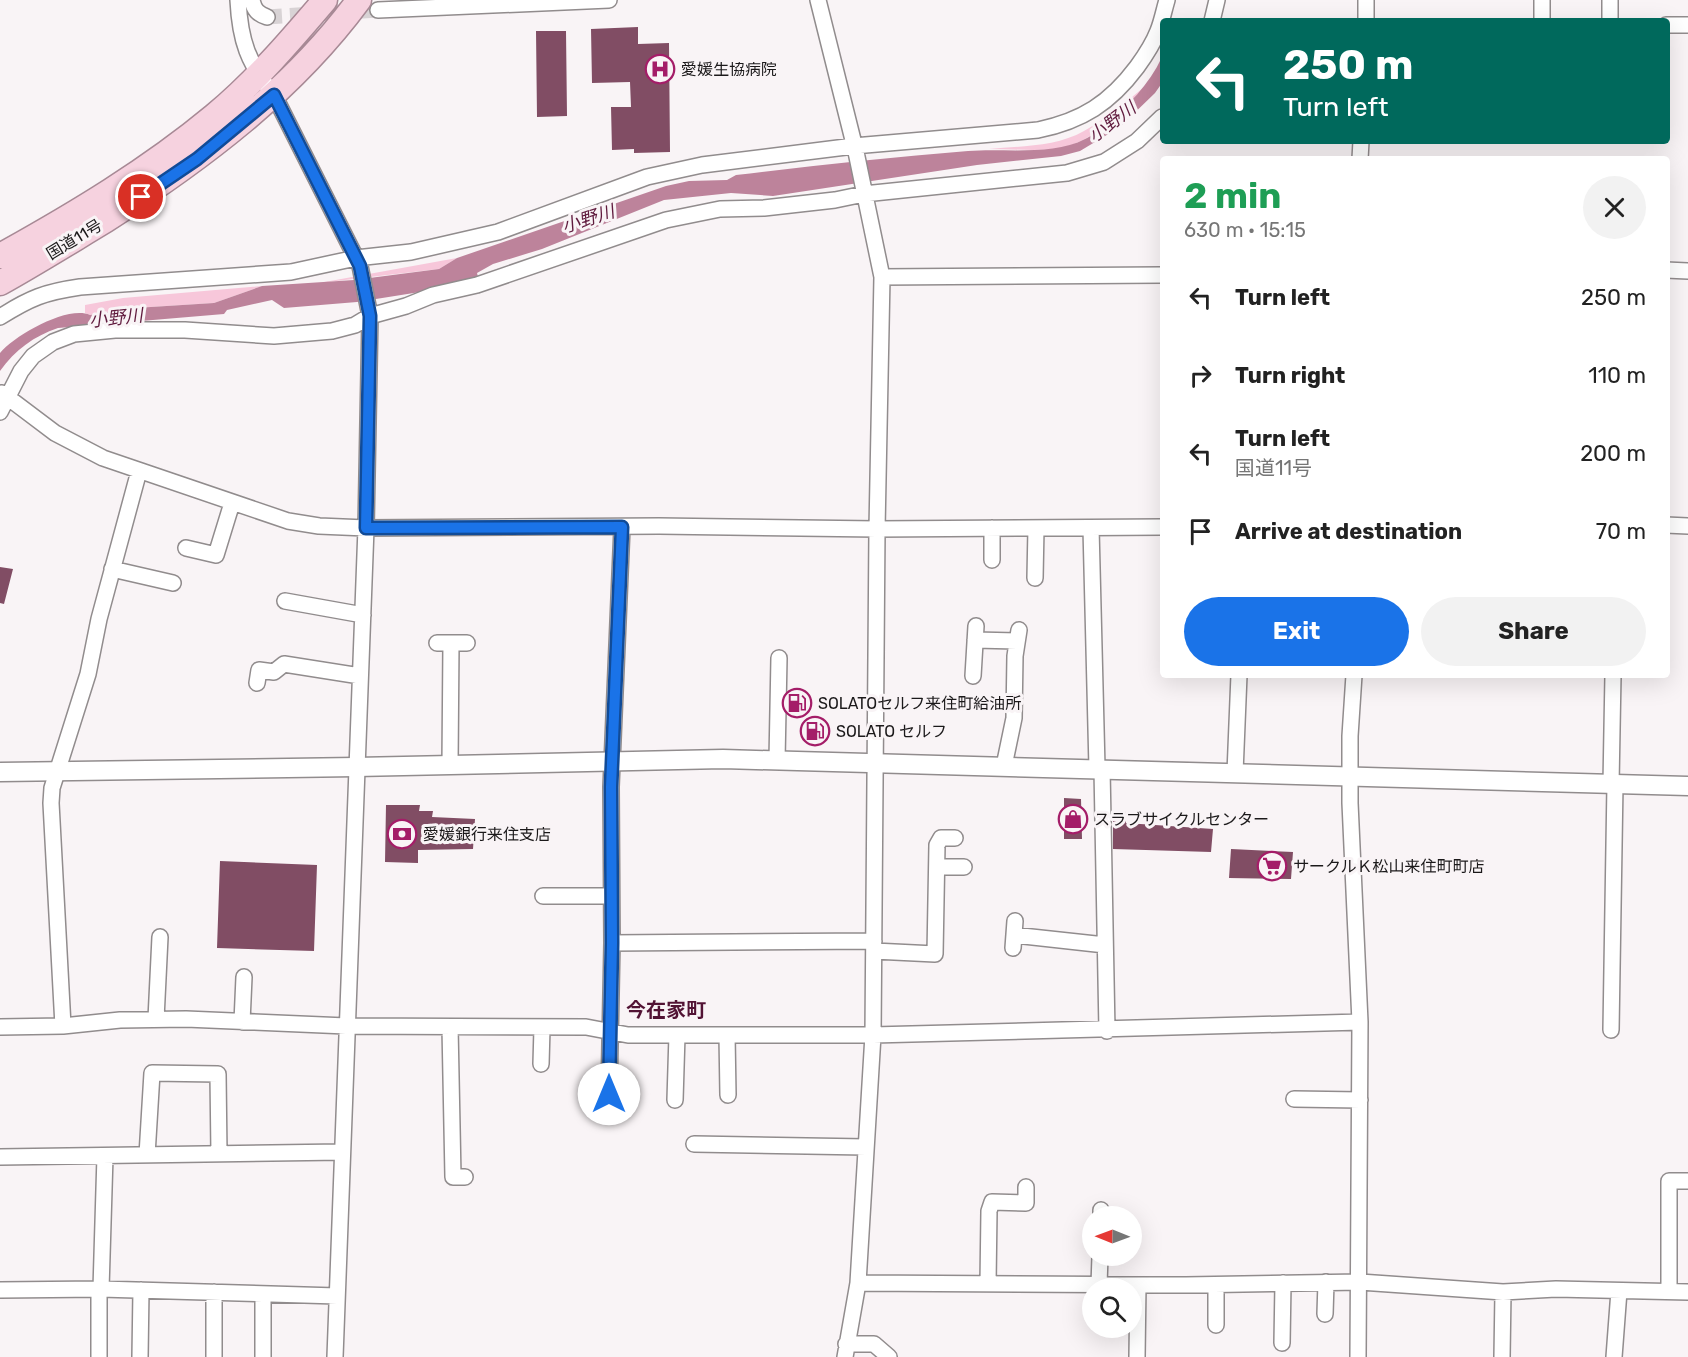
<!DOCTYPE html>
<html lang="en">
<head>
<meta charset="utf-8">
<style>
  :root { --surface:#fff; --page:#f2f2f2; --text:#222; --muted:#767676; --accent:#1a73e8 }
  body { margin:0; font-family:Rubik,"Noto Sans JP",sans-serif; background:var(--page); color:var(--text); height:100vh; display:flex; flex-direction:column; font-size:22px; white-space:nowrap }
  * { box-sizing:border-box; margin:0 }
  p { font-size:20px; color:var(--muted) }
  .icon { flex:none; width:33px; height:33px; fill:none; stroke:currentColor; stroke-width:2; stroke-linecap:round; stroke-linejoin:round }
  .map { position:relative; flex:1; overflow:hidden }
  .panel { position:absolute; left:1160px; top:156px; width:510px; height:522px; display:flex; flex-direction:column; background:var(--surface); border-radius:6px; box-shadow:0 6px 24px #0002 }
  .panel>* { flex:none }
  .banner { position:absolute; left:1160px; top:18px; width:510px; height:126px; border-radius:6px; box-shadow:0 6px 24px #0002; background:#00695c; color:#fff; overflow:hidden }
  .needle { width:39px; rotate:271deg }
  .fabs { position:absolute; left:1082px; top:1206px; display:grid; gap:12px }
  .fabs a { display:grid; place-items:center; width:60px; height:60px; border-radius:50%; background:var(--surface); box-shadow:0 6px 24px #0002; font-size:30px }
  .pin { position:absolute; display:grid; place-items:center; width:51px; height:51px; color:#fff; margin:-26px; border:3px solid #fff; border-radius:50%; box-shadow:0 2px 6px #0007 }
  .me { position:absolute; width:66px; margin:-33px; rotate:0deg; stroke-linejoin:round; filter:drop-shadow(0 0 4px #0008) }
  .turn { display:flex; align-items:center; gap:21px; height:126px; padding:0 24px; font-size:27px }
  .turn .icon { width:78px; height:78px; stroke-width:2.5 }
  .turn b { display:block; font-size:42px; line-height:51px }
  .round { display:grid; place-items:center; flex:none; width:63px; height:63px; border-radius:32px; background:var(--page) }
  .head { display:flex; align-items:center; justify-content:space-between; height:102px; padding:0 24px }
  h1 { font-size:36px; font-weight:700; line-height:45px; color:#1e9e55 }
  .cta { display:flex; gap:12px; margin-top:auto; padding:12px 24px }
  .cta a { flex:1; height:69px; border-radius:36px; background:var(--accent); color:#fff; font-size:24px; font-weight:700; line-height:69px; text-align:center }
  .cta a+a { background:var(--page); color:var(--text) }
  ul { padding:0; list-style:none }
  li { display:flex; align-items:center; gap:18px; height:78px; padding:0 24px }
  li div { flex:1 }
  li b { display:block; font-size:22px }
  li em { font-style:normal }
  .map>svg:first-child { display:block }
  .green { fill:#f7c7da }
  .water { fill:#bd839b }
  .building { fill:#814d64 }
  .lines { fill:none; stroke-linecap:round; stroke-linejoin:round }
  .minor-tunnel { stroke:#d8d3d5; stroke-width:15; stroke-dasharray:15 8; stroke-linecap:butt }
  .minor-casing { stroke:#918c8d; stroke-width:18 }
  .tertiary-casing { stroke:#918c8d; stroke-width:21 }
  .trunk-casing { stroke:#a78995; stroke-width:27 }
  .minor { stroke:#fff; stroke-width:15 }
  .tertiary { stroke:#fff; stroke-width:18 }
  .trunk { stroke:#f6d2df; stroke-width:24 }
  .route-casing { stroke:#114b97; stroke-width:15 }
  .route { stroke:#1a73e8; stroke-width:10 }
  .labels { text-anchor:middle; stroke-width:6; stroke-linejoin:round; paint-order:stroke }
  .poi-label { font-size:16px; fill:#1b191a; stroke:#f9f4f6; text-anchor:start }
  .street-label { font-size:16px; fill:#1b191a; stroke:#f9f4f6 }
  .water-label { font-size:18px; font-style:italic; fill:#601b3e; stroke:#f9f4f6 }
  .quarter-label { font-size:20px; font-weight:bold; fill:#521334; stroke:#f9f4f6 }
</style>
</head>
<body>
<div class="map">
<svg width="1688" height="1357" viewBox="0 0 1688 1357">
  <rect width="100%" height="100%" fill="#f9f4f6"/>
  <path class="green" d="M1144,87C1121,113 1091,145 1054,149C1033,151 1010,149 989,149C1020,146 1056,147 1084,131C1106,119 1125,103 1144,87Z
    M457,258L439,269L319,283Z
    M262,286L214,303L135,308L90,315L85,313V305L123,298Z"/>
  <path class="water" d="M1162,57V83L1155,93L1120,127L1080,151L1061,156L977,165L773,196L731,193L664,200L542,249L493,264L477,273L478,277L420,292L357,302L284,308L272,300L227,310L224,314L58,328C34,336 15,350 0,371V353C15,335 68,305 90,315L135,308L214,303L262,286L354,280L439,269L457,258L666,186L689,181L727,180L736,175C813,166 890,157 968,151C1004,148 1053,156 1085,139C1092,136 1098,130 1104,125C1128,106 1149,85 1162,57Z"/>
  <path class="building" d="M638,27V44L669,43L670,152L634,153V149L612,150L611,107H631L630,82L592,83L591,29Z
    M536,31H566L567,116L537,117Z
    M0,567L13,569L4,604L0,603Z
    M1064,798L1081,799L1082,839H1064Z
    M386,805H420L419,811H433L432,817L475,819L473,849L418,850V863L385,862Z
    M1113,811L1126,812V823L1213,829L1211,852L1113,849Z
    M1231,849L1293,852L1291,879L1229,878Z
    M220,861L317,865L314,951L217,948Z"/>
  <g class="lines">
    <path class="minor-tunnel" d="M267,17L378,10"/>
    <g class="minor-casing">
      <path id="minor" d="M238,0C240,41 248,63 274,95L360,266L370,316L366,528L335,1357
        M252,0C254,10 258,14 267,17
        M818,0L856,152L882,277L877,529L873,1035L858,1283L845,1357
        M378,10L609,0
        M1212,21L1217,0
        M1366,21V0
        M1542,21V0
        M1610,21V0
        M1666,25H1688
        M1360,159L1361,141
        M1666,270L1688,271
        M882,277L1162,275
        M0,317C30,298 45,292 80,287L291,272L356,258L411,252L498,232L647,177L702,165L854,146L1038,130C1082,121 1110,103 1137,67C1145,56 1153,44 1158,31C1162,21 1164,10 1167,0
        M2,393L55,433L103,458L288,521L319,526L366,528L659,526L877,529L1162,527
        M0,412L21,371L33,356L53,342L74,334L115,330H185L274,336L332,331L355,325L370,316L406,306L433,295L477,285L666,220L720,209L764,208L835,200L864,194L1067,173L1104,162L1137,141L1162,117
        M1666,525L1688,526
        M1091,528L1097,768
        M186,548L216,555L232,503
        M992,560V528
        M112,569L173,583
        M1035,578L1036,528
        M285,601L363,615
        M975,640L1017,641
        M437,643H467
        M1354,675L1350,736V803L1360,1022L1358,1357
        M973,676L976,626
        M257,683L259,670L274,672L284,664L360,676
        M777,760L779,658
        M450,765L451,643
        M1004,766L1014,718L1015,656L1019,630
        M1102,769L1107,1031
        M1235,773L1239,675
        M1611,784L1613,675
        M937,867H964
        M543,896H611
        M1014,935L1105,945
        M612,943L874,941
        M1013,948L1015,921
        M874,951L935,954L937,845L941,838H955
        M156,1019L160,937
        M242,1022L244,977
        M63,1026L51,803L52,788L88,674L99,619L139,471
        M0,1027L63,1026L120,1020L186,1019L346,1026L586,1027L628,1035H873L1360,1022
        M450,1027L453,1177H465
        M1611,1030L1615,784
        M727,1035L728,1095
        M541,1064L542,1028
        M609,1094L612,943L611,787L622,527
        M1294,1099L1360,1100
        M675,1100L677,1035
        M694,1144L866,1147
        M147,1155L152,1073L218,1074L219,1154
        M0,1157L342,1152
        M1101,1216V1210
        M858,1283L1186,1285L1360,1282L1503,1292L1556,1289L1688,1292
        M988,1284L989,1211L992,1202L1026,1203V1187
        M1099,1285L1100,1256
        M99,1289V1357
        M101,1289L105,1156
        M0,1290L101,1289L337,1296
        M214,1292V1357
        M1669,1292V1181H1688
        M263,1294V1357
        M1325,1314L1326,1282
        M1216,1325V1285
        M1282,1343L1283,1283
        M846,1344H874L889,1357
        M140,1357L141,1290
        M1137,1357L1138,1285
        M1502,1357L1503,1292
        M1614,1357L1619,1291"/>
    </g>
    <g class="tertiary-casing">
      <path id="tertiary" d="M0,772L356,767L723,759L1688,786"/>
    </g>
    <g class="trunk-casing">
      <path id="trunk" d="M0,256C74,215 149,170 214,116C255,82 291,40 325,0
        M0,283C36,263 71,241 106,220C201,159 292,91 359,0"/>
    </g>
    <use href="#minor" class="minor"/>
    <use href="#tertiary" class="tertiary"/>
    <use href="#trunk" class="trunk"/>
  </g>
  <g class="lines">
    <g class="route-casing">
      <path id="route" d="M141,197L197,159L274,95L360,266L370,316L366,528L622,527L611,787L612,943L609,1094"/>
    </g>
    <use href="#route" class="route"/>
  </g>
  <defs>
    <g id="hospital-ring" transform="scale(1.5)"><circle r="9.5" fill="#f9f4f6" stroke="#a41d68" stroke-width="1.5"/><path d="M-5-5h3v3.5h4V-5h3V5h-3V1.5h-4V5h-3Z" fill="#a41d68"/></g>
    <g id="fuel-ring" transform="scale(1.5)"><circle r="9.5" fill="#f9f4f6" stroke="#a41d68" stroke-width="1.5"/><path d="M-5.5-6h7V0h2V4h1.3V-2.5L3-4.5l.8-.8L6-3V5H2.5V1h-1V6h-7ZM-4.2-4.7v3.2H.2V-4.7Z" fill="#a41d68"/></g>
    <g id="shop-ring" transform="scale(1.5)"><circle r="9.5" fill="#f9f4f6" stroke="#a41d68" stroke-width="1.5"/><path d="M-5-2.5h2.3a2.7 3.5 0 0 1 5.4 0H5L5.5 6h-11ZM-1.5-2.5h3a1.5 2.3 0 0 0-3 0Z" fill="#a41d68"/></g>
    <g id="bank-ring" transform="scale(1.5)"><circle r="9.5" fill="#f9f4f6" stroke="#a41d68" stroke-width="1.5"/><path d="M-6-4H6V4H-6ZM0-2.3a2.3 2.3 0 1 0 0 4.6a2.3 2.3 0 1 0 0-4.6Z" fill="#a41d68"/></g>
    <g id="supermarket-ring" transform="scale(1.5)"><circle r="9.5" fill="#f9f4f6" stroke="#a41d68" stroke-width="1.5"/><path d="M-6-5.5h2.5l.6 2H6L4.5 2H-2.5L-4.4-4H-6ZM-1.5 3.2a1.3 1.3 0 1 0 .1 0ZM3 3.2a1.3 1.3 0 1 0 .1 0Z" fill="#a41d68"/></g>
  </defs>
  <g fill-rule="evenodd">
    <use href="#hospital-ring" x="660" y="69"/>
    <use href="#fuel-ring" x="797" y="703"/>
    <use href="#fuel-ring" x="815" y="731"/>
    <use href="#shop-ring" x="1073" y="819"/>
    <use href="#bank-ring" x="402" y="834"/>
    <use href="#supermarket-ring" x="1272" y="866"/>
  </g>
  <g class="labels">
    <g class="poi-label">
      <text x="681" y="75">愛媛生協病院</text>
      <text x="818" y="709">SOLATOセルフ来住町給油所</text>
      <text x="836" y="737">SOLATO セルフ</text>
      <text x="1094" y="825">スラブサイクルセンター</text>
      <text x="423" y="840">愛媛銀行来住支店</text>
      <text x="1293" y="872">サークルＫ松山来住町町店</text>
    </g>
    <g class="street-label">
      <text transform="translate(74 239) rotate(-31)" y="6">国道11号</text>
    </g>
    <g class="water-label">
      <text transform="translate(1112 122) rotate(-37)" y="6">小野川</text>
      <text transform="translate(588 219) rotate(-18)" y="6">小野川</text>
      <text transform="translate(116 318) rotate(-6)" y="6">小野川</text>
    </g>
    <g class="quarter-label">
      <text x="666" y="1017">今在家町</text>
    </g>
  </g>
</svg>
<div class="fabs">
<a><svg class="needle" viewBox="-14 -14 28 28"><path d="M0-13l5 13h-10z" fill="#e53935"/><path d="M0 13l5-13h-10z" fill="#767676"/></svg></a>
<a><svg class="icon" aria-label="search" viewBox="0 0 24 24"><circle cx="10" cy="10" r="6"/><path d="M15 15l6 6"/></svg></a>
</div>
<div class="pin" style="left:141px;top:197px;background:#d93025"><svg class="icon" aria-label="arrive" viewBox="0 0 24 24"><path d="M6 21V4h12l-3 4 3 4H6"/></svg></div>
<svg class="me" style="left:609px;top:1094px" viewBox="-20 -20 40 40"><circle r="19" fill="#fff"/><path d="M0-13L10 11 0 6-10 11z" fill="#1a73e8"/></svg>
<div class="banner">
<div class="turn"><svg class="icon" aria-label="left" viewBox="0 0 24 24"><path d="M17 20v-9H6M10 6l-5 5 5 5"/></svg><div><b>250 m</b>Turn left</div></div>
</div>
<section class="panel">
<div class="head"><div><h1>2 min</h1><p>630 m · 15:15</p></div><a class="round"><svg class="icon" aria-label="close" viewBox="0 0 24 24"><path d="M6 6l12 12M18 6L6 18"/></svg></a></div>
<ul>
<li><svg class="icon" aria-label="left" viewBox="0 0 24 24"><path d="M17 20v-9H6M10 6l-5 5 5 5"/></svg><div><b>Turn left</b></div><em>250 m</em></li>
<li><svg class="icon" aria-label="right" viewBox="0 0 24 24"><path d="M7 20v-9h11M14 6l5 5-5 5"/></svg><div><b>Turn right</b></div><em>110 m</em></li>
<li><svg class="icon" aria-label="left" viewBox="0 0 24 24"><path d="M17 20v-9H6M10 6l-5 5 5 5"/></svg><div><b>Turn left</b><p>国道11号</p></div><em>200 m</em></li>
<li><svg class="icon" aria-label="arrive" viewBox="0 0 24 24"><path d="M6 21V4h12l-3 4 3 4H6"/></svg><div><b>Arrive at destination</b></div><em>70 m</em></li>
</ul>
<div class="cta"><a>Exit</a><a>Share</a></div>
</section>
</div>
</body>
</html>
